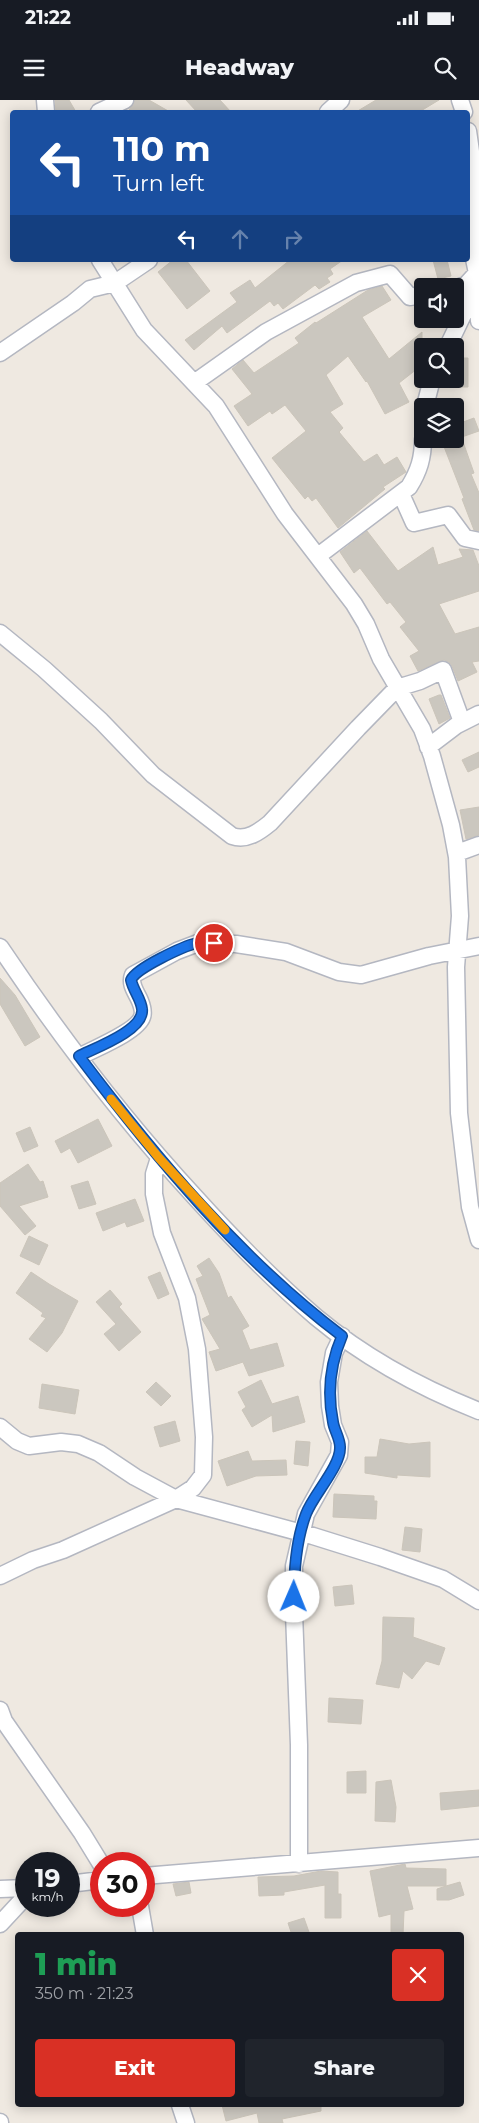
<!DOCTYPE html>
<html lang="en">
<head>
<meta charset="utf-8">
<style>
  :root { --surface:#171b24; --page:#20242c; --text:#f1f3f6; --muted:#9ea1a6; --accent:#d93025 }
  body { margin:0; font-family:Montserrat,sans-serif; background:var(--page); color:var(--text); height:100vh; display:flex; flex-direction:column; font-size:19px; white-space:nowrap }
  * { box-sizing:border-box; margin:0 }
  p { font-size:16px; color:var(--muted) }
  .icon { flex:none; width:28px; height:28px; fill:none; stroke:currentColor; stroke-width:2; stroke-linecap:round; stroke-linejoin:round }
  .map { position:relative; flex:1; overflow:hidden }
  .panel { position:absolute; left:15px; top:1832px; width:449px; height:175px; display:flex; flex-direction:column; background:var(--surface); border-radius:5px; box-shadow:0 2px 12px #0003 }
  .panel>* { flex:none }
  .banner { position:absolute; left:10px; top:10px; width:460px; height:152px; border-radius:5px; box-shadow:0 2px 12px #0003; background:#1a4fa0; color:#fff; overflow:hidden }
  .controls { position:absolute; left:414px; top:178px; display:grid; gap:10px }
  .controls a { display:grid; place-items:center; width:50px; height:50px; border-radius:5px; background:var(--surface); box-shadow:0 2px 12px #0003; font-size:25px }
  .speed { position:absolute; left:15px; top:1752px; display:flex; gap:10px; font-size:25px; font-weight:700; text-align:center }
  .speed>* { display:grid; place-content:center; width:65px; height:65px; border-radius:50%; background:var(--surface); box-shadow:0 2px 12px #0003; line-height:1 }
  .speed small { font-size:12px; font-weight:400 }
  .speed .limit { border:8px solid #d22; background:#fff; color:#111 }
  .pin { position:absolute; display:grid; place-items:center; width:42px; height:42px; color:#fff; margin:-21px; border:2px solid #fff; border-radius:50%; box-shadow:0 1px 5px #0007 }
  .me { position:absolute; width:55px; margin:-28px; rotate:1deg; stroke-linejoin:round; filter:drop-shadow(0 0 4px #0008) }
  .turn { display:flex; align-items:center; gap:18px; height:105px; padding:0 20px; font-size:22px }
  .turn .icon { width:65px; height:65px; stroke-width:2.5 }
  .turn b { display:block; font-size:35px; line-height:42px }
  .lanes { display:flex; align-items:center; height:48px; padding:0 20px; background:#0003; justify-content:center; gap:25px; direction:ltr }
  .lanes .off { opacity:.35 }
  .round { display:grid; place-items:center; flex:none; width:52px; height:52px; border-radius:5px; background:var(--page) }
  .headline { display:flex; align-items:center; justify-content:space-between; height:85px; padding:0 20px }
  h1 { font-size:30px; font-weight:800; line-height:38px; color:#1e9e55 }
  .cta { display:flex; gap:10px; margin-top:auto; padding:10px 20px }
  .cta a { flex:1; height:58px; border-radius:5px; background:var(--accent); color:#fff; font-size:20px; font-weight:800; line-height:58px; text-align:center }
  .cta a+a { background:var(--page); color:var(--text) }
  .status { display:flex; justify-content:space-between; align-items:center; height:35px; padding:0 25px; background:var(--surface); direction:ltr }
  .status svg { height:14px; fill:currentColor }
  header { display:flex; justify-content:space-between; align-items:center; height:65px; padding:0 20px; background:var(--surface); font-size:22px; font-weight:800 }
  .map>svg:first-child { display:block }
  .building { fill:#cbc7bf; stroke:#cbc5ba }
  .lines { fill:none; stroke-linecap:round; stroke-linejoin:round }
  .minor-casing { stroke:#b4b7c1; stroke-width:19 }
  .minor { stroke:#fff; stroke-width:16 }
  .route-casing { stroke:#114b97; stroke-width:12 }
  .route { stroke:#1a73e8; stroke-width:9 }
  .slow { stroke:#f59e0b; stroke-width:9 }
</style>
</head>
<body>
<div class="status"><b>21:22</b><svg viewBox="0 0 49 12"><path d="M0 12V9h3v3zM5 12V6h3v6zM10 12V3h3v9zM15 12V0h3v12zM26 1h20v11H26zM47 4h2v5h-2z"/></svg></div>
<header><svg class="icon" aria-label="menu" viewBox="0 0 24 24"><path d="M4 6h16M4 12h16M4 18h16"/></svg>Headway<svg class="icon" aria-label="search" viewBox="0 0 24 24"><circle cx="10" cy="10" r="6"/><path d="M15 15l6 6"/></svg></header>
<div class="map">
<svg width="479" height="2023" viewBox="0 0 479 2023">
  <rect width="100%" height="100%" fill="#efe9e1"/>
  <path class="building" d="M55,0H69L76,12H56Z
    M135,0H149L170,12H128Z
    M186,0H220L231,12H197Z
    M376,0H439L419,12H356Z
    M173,160H186L210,191L187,209L158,172Z
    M290,160H343L330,169L333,174L327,178L330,182L319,189L315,185L283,209L278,203L274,206L270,201L227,233L222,226L194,250L185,240L237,202L230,193L250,180L255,188Z
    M433,160H447L451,176L438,179Z
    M382,186L391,200L362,217L389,259L422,232V265L399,283L409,302L385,314L367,281L366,282L348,256L326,275L343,304L330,312L343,328L339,332L364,362L377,354L384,365L397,357L406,372L383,387L385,389L338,428L316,398L312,401L308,396L305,399L272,358L306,331L285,305L272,314L270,311L248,326L234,306L252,294L232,269L243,260L254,273L299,243L295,238L315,222L316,223L368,190Z
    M455,258H468V287H455Z
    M474,318L479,331L456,339H462L474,373L471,374L479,393V431L474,430L462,399L464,398L441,339H455V325Z
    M367,431L398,471L433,447L438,465L463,457L459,449L473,450L479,466V491L439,504L455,534L479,527V561L472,562L477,572L458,581L452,566L449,562L444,560L418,571L410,556L419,551L400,527L406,522L390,502L387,504L360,468L354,473L340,452Z
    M439,595H441L450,618L439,624L429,599Z
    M479,652V667L468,672L462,660Z
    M479,707V735L466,739L460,710Z
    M0,878L15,895L40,937L25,946L0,904Z
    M98,1019L112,1046L78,1063L70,1048L61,1053L55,1041Z
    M30,1027L38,1046L24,1052L16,1033Z
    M28,1064L40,1082L43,1081L48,1097L19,1106L36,1126L25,1135L0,1106V1083Z
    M88,1081L96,1104L79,1109L71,1086Z
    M135,1099L144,1121L127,1127L125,1122L103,1131L96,1113Z
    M29,1136L48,1145L39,1165L20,1156Z
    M209,1158L219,1173L228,1198L231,1196L249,1226L242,1230L250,1250L277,1243L284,1266L249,1276L243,1262L216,1271L209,1252L220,1249L202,1219L210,1215L196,1179L203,1176L197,1166Z
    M31,1172L49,1184L78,1201L62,1233L47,1252L29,1239L46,1218L41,1216L43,1213L16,1193Z
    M160,1172L169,1194L158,1199L148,1177Z
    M110,1190L122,1204L119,1207L141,1232L119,1251L104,1234L116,1224L96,1202Z
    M261,1280L272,1304L298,1296L305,1322L273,1332L272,1315L252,1327L242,1310L246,1307L238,1292Z
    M156,1282L171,1296L161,1306L146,1292Z
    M42,1284L79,1290L75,1314L39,1308Z
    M175,1321L180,1341L160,1347L154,1327Z
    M380,1339L409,1344L430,1342V1377L397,1375V1378L365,1373V1357H377Z
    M296,1341L310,1342L308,1366L294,1364Z
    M248,1351L252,1361L286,1360L287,1375L256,1376L227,1386L218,1361Z
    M334,1394L374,1396V1401H377L376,1419L333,1417Z
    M405,1427L422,1429L420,1452L402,1450Z
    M352,1485L354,1504L335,1506L333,1487Z
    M383,1517L414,1518L413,1537L445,1548L439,1565L426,1561L412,1579L403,1571L399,1588L376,1584L382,1561Z
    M329,1598L363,1600L361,1624L328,1622Z
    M366,1671V1693H347V1672Z
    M391,1680L396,1707L395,1722L375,1721L376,1682Z
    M479,1690V1706L441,1710L440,1693Z
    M405,1764L406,1768L446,1769V1786L460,1782L464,1795L449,1800H437V1789L446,1786H407L413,1809L404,1811L403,1835H391V1814L379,1817L370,1771Z
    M321,1771L338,1772V1794H341V1818H325V1785L284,1792V1795L259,1796L258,1777L294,1776Z
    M189,1782L191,1793L176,1796L173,1784Z
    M304,1818L310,1835H292L288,1823Z
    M222,2005H321V2011L282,2019L283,2023H259L257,2013L226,2021Z"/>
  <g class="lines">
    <g class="minor-casing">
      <path id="minor" d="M45,0L46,12
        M460,0L464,12
        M99,12L125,0
        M328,12L341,0
        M100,160L144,230L216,306L285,414L354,504L366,524L381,559L422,629L432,656L451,725L457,757L460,816L456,867L459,1013L470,1107L479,1140
        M477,187L479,221
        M455,189L467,184L477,173L473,154L478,100L468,31
        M448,246L472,196L477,173
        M0,253L73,203L90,189L115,183L149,160
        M194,283L266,232L356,183L390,174L410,197L422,195
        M425,306L432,279
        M401,394L414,423L448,415L465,438L479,441
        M318,456L409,387C419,371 423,358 423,339
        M0,533L44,569L101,621L153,675L232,736C247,741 259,732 270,723L358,628L397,588L420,581L443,570L462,622
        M428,647L457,625L479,614
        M457,753L479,745
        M0,847C59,935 123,1019 195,1097C233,1139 273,1180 316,1217C364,1257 421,1288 479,1311
        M79,957C93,949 137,932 142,917C144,912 142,906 140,901C137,893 129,885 133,875L177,851L198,843L236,844L286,852L339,872L361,875L429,856L479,846
        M0,1327L17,1341L29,1346L61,1342L78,1344L99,1353L135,1377L176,1399L313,1436L380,1457L443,1479L479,1501
        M0,1476L33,1460L63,1450L176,1399L193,1388L203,1375L204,1337L197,1249L187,1198L162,1133L154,1094V1074L159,1058
        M0,1610L4,1621L82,1733L101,1764
        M299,1764V1645L294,1513V1466L306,1414L339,1355L340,1342L333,1325L330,1306L329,1282L334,1253L342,1236
        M144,1776L479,1748
        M69,1784L101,1780
        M0,1789L26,1788
        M140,1806L145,1835
        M0,1824L26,1796
        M180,2005L186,2023
        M0,2022V2023"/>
    </g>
    <use href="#minor" class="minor"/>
  </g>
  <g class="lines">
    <g class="route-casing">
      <path id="route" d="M214,843C208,843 202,842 197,843C184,846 136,868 131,880C133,890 141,899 142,909C145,930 95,948 79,956C156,1058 240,1159 342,1236C330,1264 327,1292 333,1322C334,1330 340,1338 340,1347C341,1366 313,1395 306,1414C296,1440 294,1470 294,1497"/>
    </g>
    <use href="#route" class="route"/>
    <path class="slow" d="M111,999L159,1058L225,1130"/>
  </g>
</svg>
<div class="controls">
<a><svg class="icon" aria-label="sound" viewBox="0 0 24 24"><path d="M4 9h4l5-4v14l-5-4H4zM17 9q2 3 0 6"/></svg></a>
<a><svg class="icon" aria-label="search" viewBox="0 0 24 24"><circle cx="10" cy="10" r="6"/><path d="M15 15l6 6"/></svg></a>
<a><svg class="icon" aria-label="layers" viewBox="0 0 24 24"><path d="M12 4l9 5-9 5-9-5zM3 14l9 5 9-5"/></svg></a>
</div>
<div class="speed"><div>19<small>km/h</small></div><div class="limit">30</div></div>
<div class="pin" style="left:214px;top:843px;background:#d93025"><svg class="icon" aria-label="arrive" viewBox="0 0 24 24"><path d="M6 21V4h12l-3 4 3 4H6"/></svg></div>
<svg class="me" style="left:294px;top:1497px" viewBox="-20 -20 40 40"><circle r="19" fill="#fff"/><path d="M0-13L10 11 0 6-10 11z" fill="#1a73e8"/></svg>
<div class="banner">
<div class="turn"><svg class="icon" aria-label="left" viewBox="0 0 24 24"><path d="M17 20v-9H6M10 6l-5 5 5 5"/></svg><div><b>110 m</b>Turn left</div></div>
<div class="lanes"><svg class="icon" aria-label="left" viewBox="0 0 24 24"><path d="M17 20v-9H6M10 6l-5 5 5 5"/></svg><svg class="icon off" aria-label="ahead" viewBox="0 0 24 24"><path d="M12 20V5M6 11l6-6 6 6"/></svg><svg class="icon off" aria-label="right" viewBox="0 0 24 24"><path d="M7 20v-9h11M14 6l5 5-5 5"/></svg></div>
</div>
<section class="panel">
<div class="headline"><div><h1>1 min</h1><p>350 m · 21:23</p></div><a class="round" style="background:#d93025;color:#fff"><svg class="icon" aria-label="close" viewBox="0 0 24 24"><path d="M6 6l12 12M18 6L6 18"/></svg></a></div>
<div class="cta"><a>Exit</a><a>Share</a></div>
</section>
</div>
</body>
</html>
